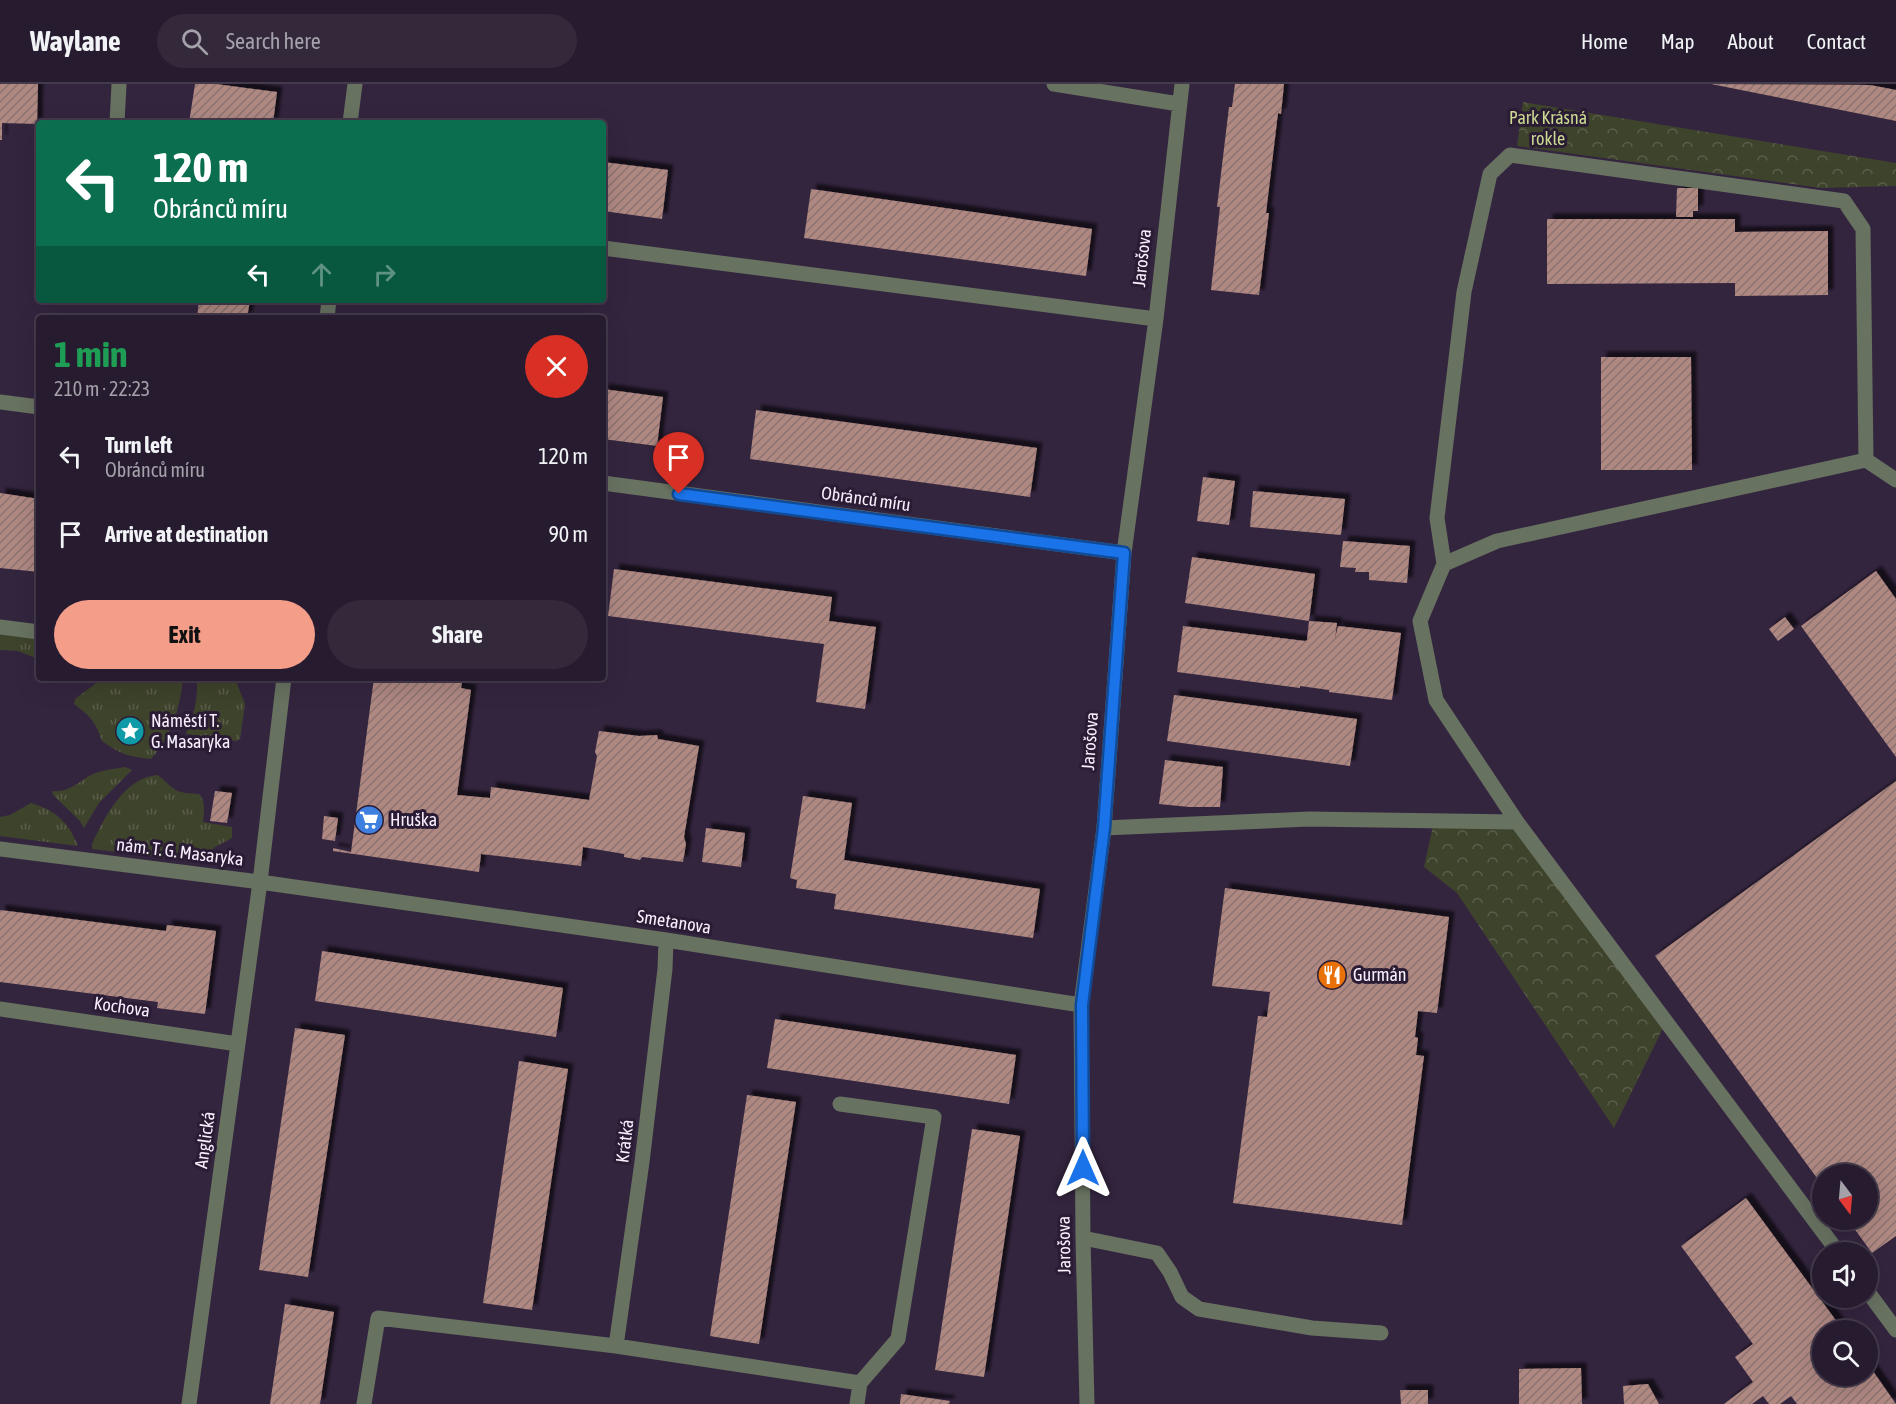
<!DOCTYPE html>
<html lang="en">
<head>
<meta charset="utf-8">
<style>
  :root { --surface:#271c2f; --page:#33293b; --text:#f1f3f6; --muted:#a4a1aa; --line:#433a4b; --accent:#f49e8a }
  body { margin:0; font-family:"Asap Condensed",sans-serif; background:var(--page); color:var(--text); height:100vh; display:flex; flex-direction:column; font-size:22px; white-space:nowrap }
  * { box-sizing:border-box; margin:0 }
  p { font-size:20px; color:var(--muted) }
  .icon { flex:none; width:33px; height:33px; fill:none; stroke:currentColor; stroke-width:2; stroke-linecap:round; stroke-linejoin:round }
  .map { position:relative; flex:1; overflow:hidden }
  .sheet { position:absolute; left:36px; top:231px; width:570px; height:366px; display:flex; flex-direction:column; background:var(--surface); border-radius:6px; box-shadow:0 6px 24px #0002,0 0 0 2px var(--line) }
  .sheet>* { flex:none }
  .banner { position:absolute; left:36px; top:36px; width:570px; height:183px; border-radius:6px; box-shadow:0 6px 24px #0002,0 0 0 2px var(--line); background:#0b6e4f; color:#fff; overflow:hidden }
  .needle { width:39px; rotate:164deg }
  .controls { position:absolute; left:1812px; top:1080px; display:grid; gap:12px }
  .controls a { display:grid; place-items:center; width:66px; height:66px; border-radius:50%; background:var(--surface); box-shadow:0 6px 24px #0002,0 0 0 2px var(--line); font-size:30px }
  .pin { position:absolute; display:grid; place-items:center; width:51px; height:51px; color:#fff; margin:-62px -26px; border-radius:50% 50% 50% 0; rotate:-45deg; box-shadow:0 0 6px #0007 }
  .pin .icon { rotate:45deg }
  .me { position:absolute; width:66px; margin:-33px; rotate:0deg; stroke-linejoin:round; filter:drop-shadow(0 0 4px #0008) }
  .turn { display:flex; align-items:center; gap:21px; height:126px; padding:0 18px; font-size:27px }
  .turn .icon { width:78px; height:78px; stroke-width:2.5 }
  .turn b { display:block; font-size:42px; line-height:51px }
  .lanes { display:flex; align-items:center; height:57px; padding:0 18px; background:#0003; justify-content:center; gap:30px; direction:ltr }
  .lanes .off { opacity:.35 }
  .round { display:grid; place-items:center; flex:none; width:63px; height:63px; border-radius:32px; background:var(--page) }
  .overview { display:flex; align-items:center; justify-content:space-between; height:102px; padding:0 18px }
  h1 { font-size:36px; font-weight:700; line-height:45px; color:#1e9e55 }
  .cta { display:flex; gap:12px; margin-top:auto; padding:12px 18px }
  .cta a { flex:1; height:69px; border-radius:36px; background:var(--accent); color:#111; font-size:24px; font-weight:700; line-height:69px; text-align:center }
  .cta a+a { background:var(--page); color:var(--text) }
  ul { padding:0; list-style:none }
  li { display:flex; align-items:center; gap:18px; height:78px; padding:0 18px }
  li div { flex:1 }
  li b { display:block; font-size:22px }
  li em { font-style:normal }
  header { display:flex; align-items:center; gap:36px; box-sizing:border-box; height:84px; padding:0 30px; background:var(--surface); border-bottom:2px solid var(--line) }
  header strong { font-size:28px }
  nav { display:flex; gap:33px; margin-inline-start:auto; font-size:21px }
  .search { width:420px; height:54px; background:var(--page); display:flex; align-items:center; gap:15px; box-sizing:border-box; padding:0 21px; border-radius:33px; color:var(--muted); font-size:22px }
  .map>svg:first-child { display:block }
  .grass { fill:url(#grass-tufts) }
  .forest { fill:url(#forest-crowns) }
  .building { fill:url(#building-hatch); filter:url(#shadow) }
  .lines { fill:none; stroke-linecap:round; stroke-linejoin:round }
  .minor { stroke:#687261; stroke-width:15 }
  .route-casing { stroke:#114b97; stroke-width:15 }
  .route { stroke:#1a73e8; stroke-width:10 }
  .labels { text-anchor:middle; stroke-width:6; stroke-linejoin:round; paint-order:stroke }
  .park-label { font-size:18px; fill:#ccda92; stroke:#2a1c34 }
  .street-label { font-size:18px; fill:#f8f0fe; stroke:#2a1c34 }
  .poi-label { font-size:18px; fill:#f8f0fe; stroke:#2a1c34; text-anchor:start }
</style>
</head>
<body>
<header>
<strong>Waylane</strong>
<div class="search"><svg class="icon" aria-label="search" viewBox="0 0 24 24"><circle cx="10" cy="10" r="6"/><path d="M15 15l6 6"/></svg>Search here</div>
<nav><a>Home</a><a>Map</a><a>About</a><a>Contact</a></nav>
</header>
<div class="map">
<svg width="1896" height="1320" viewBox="0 0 1896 1320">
  <defs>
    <pattern id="grass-tufts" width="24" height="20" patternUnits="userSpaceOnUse" patternTransform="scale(1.5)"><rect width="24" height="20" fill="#3e432b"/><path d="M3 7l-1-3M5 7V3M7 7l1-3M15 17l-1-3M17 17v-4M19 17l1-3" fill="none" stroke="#5b5e4b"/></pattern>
    <pattern id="forest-crowns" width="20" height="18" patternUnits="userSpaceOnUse" patternTransform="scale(1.5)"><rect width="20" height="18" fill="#3e432b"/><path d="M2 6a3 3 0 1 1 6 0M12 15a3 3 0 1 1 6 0" fill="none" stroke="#5b5e4b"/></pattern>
    <pattern id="building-hatch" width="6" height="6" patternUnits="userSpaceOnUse" patternTransform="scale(1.5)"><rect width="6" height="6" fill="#af8882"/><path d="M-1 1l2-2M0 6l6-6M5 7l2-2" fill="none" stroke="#8c726f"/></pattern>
    <filter id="shadow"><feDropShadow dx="5.5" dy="-5.5" stdDeviation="1.5" flood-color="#0009"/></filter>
  </defs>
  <rect width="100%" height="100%" fill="#34253f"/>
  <path class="grass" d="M0,550L39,555V575L18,567L0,566Z
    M103,594H183C180,625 172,651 151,675C127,672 122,671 102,657C95,637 91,633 74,620L75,615Z
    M197,594H235L245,620L240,655L236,657L186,650C194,631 198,615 197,594Z
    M125,683L132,686L99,719L84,744L80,737L53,711L52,707C69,709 78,698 91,691C101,686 114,685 125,683Z
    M157,691C164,695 167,700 173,704C180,710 190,709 199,710C206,718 204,727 203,738L232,743V754L215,763L201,778L92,765V760C104,734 124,694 157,691Z
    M31,719C56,727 68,737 78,762L0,752V733L10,731Z"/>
  <path class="forest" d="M1523,18L1896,79V102L1821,104L1517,62Z
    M1434,737L1517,738L1666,938L1614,1044L1457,809L1424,783Z"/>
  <path class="building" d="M0,0H38L37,40L2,39V56H0Z
    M195,0H216L277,8L273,39H189Z
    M1235,0H1284L1281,30L1278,29L1266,129H1269L1259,211L1211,206L1220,123H1217L1229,23H1232Z
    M1711,0L1870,1L1896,6V37Z
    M603,78L668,86L662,135L603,127Z
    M1677,104H1698V127H1693V133H1676Z
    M811,105L1092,145L1086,192L804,154Z
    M1547,135H1735V148L1828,147V211L1735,212V199L1547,200Z
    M199,216H250L247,234H197Z
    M1601,273H1691L1692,386H1601Z
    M603,305L663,313L657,362L603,355Z
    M756,326L1037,364L1030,413L750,375Z
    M1203,393L1235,397L1229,441L1197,437Z
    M1253,407L1345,415L1341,451L1250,443Z
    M0,409L39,415V488L0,484Z
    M1343,457L1410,462L1407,499L1369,496V488H1355L1356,484L1340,483Z
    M1192,473L1315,490L1309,537L1185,519Z
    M614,485L832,513L829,537L876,543L865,625L816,618L824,560L608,532Z
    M1876,487L1896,515V673L1801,542Z
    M1785,533L1794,545L1778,557L1769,545Z
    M1309,537L1337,539L1335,555L1338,542L1401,549L1392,616L1329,608V606L1300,602V604L1177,588L1183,542L1305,557L1307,556Z
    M374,594H463L461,604L471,606L457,711L490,714L491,703L589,716L597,672L595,668L599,647L639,652L657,651L658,655L699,662L684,753L686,760L683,778L642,773L640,776L624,773V770L583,763L581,782L481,770L479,788L333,767V764L351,768Z
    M1174,611L1357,635L1350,682L1167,657Z
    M1165,676L1223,683L1220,723H1189L1159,720Z
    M1896,697V1152L1872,1169L1848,1136H1868V1090H1822V1101L1655,872Z
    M215,707L232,709L227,739L210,737Z
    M803,712L852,719L844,776L1040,805L1033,854L834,825L836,810L796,804L797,796L790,794Z
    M324,732L338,734L335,757L322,755Z
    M706,744L745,749L741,783L702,778Z
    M1225,804L1449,833L1437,929L1418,927L1415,953L1418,954L1416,971L1424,972L1402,1141L1233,1119L1258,932L1267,933L1270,908L1212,902Z
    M0,826L166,847L167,841L216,847L205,930L157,924L158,918L0,898Z
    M322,867L563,904L556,953L315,917Z
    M775,935L1016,971L1009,1020L767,984Z
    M295,944L345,951L308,1193L259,1186Z
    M519,977L568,985L532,1226L483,1219Z
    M747,1011L796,1018L759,1260L710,1252Z
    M972,1045L1020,1052L984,1293L935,1286Z
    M1746,1114L1843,1246H1822V1292H1868V1280L1896,1320H1797L1791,1312L1780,1320H1769L1763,1312L1752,1320H1724L1753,1298L1735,1273L1753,1260L1681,1162Z
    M285,1220L334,1228L320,1320H270Z
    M1581,1284L1582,1320H1519V1285Z
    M1648,1300L1659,1320H1624L1623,1302Z
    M1400,1306H1428V1320H1401Z
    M901,1310L950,1317L949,1320H900Z"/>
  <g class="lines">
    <path class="minor" d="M1054,0L1179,20
      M117,39L119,0
      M350,39L355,0
      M603,164L1156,235
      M327,234L329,216
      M0,318L39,323
      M603,399L1124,469
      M1444,480L1437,434L1464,208L1490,90L1510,71L1844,117L1863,145L1866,376
      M0,543L39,548
      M1517,738L1436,616L1420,537L1444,480L1497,457L1866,376L1896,396
      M1104,744L1309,735L1517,738L1838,1168
      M0,765L260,798L666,856L1081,921
      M0,925L238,960
      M840,1020L934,1033L898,1255L860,1299
      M1083,1154L1157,1169L1170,1188L1182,1213L1199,1225L1312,1244L1381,1249
      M1868,1208L1896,1246
      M616,1262L642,1078L665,885L666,856
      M189,1320L260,798L284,594
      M364,1320L378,1234L616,1262L860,1299L857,1320
      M1087,1320L1083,1154L1081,921L1104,744L1124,469L1156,235L1182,0"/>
  </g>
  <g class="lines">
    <g class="route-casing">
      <path id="route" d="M679,410L1124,469L1104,744L1082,921L1083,1084"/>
    </g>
    <use href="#route" class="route"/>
  </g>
  <defs>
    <g id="sight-disc" transform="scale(1.5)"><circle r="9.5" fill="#0f9aa8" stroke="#2a1c34"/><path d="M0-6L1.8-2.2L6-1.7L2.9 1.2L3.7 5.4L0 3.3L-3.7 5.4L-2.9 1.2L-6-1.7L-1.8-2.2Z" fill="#fff"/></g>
    <g id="supermarket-disc" transform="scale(1.5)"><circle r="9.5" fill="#3f7fe0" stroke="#2a1c34"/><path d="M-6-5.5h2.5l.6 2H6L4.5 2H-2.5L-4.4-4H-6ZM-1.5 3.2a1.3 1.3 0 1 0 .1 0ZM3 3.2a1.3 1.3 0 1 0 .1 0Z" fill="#fff"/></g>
    <g id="restaurant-disc" transform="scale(1.5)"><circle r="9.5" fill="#e8710a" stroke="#2a1c34"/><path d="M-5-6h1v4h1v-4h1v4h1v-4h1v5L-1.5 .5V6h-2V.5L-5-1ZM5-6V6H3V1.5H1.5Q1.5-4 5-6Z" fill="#fff"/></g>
  </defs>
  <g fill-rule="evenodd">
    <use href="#sight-disc" x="130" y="647"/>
    <use href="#supermarket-disc" x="369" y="736"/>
    <use href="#restaurant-disc" x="1332" y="891"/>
  </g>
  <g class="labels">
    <g class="park-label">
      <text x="1548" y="40">Park Krásná<tspan x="1548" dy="21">rokle</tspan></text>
    </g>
    <g class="street-label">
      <text transform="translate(1142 174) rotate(-84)" y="6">Jarošova</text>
      <text transform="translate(866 415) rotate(8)" y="6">Obránců míru</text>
      <text transform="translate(1090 657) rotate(-86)" y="6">Jarošova</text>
      <text transform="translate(180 768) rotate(7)" y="6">nám. T. G. Masaryka</text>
      <text transform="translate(674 838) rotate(9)" y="6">Smetanova</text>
      <text transform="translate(122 923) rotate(8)" y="6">Kochova</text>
      <text transform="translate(205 1056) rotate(-82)" y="6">Anglická</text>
      <text transform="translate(625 1057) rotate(-83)" y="6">Krátká</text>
      <text transform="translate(1064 1161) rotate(-91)" y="6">Jarošova</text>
    </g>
    <g class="poi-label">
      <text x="151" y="643">Náměstí T.<tspan x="151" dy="21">G. Masaryka</tspan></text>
      <text x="390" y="742">Hruška</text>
      <text x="1353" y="897">Gurmán</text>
    </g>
  </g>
</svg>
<div class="controls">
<a><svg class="needle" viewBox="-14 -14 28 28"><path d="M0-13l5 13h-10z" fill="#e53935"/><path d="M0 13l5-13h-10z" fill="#a4a1aa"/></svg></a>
<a><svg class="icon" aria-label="sound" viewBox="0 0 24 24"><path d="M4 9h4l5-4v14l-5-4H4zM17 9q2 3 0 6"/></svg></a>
<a><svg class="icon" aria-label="search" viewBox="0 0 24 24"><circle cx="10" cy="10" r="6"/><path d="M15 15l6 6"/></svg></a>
</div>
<div class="pin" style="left:679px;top:410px;background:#d93025"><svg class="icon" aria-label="arrive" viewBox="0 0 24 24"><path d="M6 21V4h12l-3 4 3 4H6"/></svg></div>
<svg class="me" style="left:1083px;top:1084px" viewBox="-20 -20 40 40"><path d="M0-17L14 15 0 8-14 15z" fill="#1a73e8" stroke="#fff" stroke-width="4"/></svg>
<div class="banner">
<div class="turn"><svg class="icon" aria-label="left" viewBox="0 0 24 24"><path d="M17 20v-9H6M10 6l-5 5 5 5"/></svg><div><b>120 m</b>Obránců míru</div></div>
<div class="lanes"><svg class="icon" aria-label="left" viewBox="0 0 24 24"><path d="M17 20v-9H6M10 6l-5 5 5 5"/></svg><svg class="icon off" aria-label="ahead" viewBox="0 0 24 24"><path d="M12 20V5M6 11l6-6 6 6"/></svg><svg class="icon off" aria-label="right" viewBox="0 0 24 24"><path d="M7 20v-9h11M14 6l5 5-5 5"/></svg></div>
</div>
<section class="sheet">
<div class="overview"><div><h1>1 min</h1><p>210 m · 22:23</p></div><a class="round" style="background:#d93025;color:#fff"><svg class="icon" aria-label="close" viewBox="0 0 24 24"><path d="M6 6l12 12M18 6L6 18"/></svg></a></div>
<ul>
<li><svg class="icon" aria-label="left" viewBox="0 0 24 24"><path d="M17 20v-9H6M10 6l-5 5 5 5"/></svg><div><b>Turn left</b><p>Obránců míru</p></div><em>120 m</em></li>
<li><svg class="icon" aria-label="arrive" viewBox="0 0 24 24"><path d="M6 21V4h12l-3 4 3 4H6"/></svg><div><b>Arrive at destination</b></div><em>90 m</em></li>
</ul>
<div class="cta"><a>Exit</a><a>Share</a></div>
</section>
</div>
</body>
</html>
